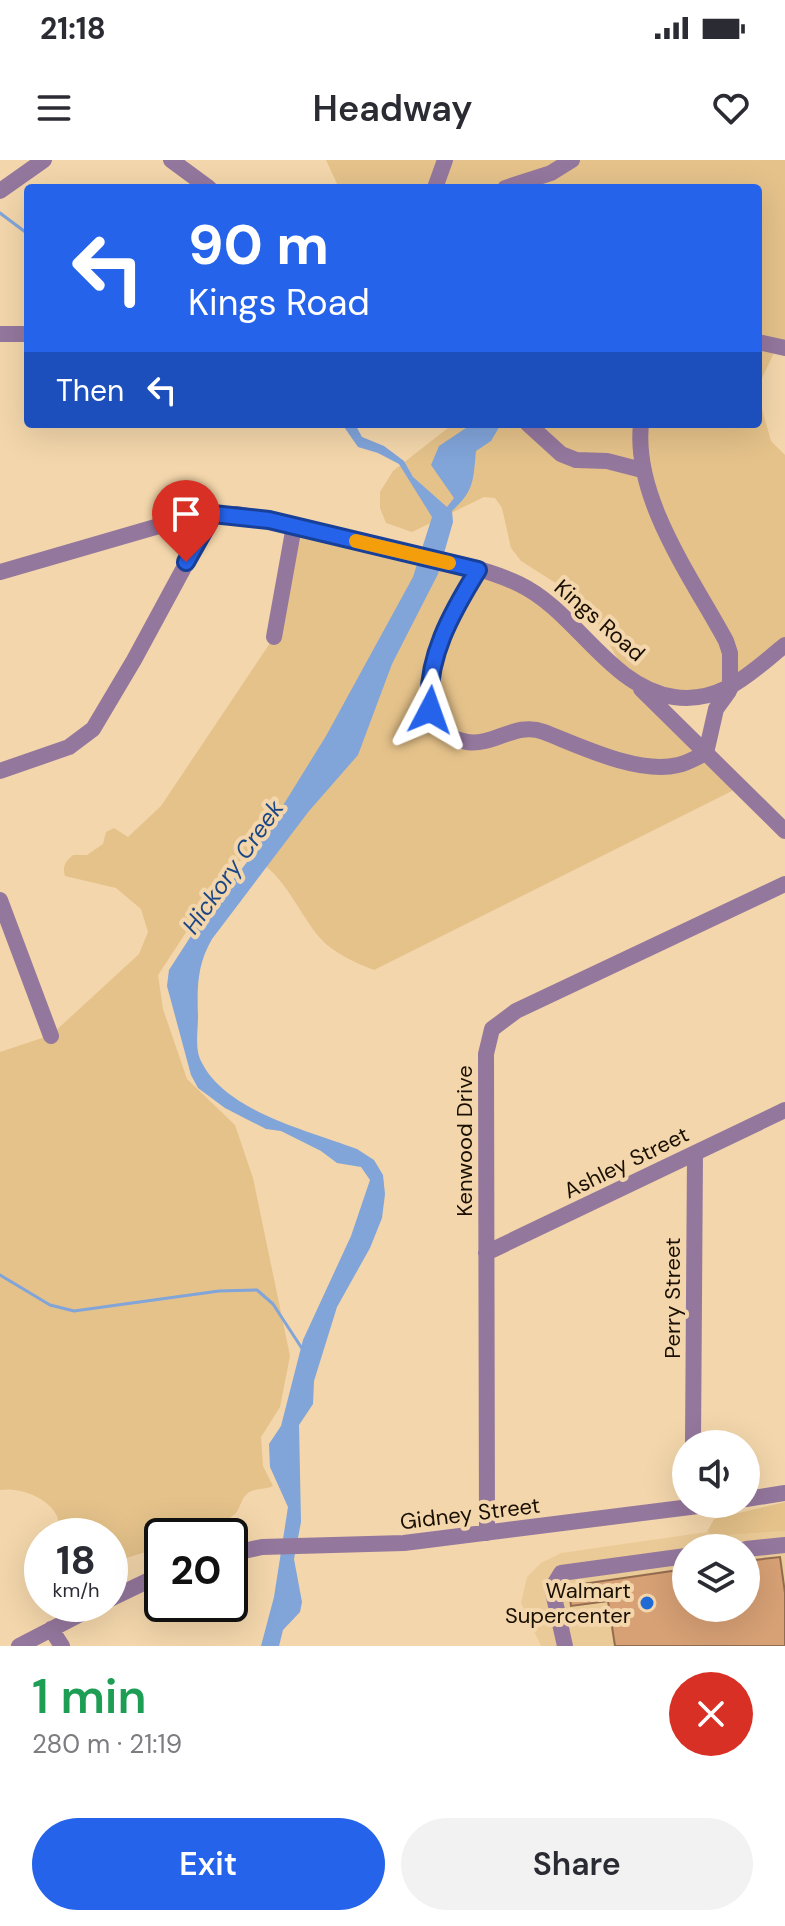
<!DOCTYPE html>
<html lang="en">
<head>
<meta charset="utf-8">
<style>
  :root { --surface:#fff; --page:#f2f2f3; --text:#2b2b33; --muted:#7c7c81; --accent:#2563eb }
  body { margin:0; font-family:"DM Sans",sans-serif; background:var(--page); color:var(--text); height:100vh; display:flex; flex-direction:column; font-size:30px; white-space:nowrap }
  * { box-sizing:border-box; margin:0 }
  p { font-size:26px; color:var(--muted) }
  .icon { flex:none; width:44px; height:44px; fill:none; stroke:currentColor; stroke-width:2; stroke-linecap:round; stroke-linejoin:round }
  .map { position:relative; height:1486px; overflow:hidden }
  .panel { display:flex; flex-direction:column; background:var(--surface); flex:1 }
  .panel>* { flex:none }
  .top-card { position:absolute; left:24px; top:24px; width:738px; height:244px; border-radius:8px; box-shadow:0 8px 32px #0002; background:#2563eb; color:#fff; overflow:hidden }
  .fabs { position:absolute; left:672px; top:1270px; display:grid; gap:16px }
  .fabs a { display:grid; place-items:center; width:88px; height:88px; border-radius:50%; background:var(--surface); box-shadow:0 8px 32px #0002; font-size:40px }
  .speed { position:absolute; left:24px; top:1358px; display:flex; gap:16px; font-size:40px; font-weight:700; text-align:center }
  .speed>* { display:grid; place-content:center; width:104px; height:104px; border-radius:50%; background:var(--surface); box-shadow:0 8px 32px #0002; line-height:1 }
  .speed small { font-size:20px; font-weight:400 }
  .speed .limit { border:4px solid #111; border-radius:12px; background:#fff; color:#111 }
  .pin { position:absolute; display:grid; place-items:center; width:68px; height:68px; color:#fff; margin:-82px -34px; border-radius:50% 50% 50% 0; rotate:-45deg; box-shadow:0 0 8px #0007 }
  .pin .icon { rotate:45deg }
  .me { position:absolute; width:88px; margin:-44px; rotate:4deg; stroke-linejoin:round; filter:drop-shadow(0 0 6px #0008) }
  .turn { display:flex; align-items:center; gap:28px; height:168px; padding:0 32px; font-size:36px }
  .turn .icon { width:104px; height:104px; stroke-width:2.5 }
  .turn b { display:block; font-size:56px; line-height:68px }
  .then { display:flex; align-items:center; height:76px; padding:0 32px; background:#0003; gap:16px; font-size:30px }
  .round { display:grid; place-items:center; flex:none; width:84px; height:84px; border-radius:42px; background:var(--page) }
  .overview { display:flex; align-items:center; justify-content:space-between; height:136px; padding:0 32px }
  h1 { font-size:48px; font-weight:600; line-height:60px; color:#1e9e55 }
  .primary-button { display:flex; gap:16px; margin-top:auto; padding:16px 32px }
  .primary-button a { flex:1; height:92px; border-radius:48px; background:var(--accent); color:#fff; font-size:32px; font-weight:600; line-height:92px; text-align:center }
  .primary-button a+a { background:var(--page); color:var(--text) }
  .status { display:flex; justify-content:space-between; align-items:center; height:56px; padding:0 40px; background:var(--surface); direction:ltr }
  .status svg { height:22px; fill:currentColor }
  header { display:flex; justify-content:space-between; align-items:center; height:104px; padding:0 32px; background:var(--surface); font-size:36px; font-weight:600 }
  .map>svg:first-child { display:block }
  .built { fill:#eaca97; fill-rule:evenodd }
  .green { fill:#e5c28a }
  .water { fill:#81a4d9 }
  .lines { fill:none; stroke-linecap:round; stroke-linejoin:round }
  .stream { stroke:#81a4d9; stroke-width:3 }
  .building { fill:#d7a075; stroke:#936c4f; stroke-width:2 }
  .minor { stroke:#94779d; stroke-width:16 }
  .route-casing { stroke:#184099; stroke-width:20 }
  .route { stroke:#2563eb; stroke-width:14 }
  .slow { stroke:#f59e0b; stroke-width:14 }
  .poi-dot { fill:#206bd6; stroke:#f3d6ab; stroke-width:3 }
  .labels { text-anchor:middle; stroke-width:8; stroke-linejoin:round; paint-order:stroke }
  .street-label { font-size:22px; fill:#190f02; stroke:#f3d6ab }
  .poi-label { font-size:22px; fill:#190f02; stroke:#f3d6ab; text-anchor:end }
  .water-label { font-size:24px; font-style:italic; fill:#1b4686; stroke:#f3d6ab }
</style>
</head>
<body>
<div class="status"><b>21:18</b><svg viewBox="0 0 49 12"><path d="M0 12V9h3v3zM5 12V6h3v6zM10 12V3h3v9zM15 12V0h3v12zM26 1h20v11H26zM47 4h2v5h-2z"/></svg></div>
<header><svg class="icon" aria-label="menu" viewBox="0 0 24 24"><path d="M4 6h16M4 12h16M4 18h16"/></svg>Headway<svg class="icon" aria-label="heart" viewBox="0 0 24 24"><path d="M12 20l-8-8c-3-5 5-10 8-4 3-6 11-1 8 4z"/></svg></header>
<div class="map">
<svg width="785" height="1486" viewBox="0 0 785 1486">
  <rect width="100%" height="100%" fill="#f3d6ab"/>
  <path class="built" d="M785,1371V1486H541L521,1443L527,1417L541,1403L561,1393L707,1372L714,1376ZM686,1388H746V1448H686Z"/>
  <path class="green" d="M326,0H785V188L777,186L758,227V28H339Z
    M758,235L771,281L785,295V485L719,534L645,526L740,627L374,810C356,803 333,793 320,778C297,751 284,712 251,697L231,704L158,815L163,849L187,919L235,965L253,1018L290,1196L280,1247L261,1277L263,1306L273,1326C264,1330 255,1328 248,1333C240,1339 241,1348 235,1354C213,1373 189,1376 162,1376V1387L110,1403V1376H60C59,1370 59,1362 57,1356C48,1337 19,1327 0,1330V892L51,875L139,794L148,772L141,749L116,728L65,716C62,706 66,701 73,695H87L103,684L106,672L114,668L128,677L161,646L274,477L294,366L517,423L626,513L584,441L521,401L511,388L502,348L495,338L484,337L412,372L386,363L380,348V332L393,311L453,264H758Z
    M785,1342V1371L714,1376L707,1372L714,1359Z"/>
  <path class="water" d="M342,264H355L362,277L384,286L404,301L413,317L447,347L454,338L431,305L439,286L472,264H501L491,281L476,291C473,320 475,330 452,351L453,362L438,414L392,504L358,595L309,651L212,779C197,805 197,827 198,856C198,869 195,888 200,899C223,951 307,970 357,989L374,1000L383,1015L385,1034L382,1058L370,1088L337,1147L314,1221L313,1244L299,1265L301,1362L294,1399L302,1442L300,1452L283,1470L279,1486H261L274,1437L288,1347L270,1307L269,1284L281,1266L303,1180L351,1076L370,1020L361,1007L337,1003L321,991L281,971L266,969L225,948L198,928L191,915L167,826L169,810L200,762L251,697L326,576L413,417L432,357L399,304L378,293L358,287Z"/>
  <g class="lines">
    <path class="stream" d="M0,53L28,74
      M0,1115L50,1145L74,1151L219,1131L257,1130L273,1144L303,1190"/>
  </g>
  <path class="building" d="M780,1397L785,1433V1486H615L608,1441L571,1446L568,1426L686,1409V1448H746V1401Z"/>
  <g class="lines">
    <path class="minor" d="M171,0L209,28
      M435,28L445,0
      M505,28L551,13L572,0
      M0,31L44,0
      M0,174H28
      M758,182L785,188
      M528,264L561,294L576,300L607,301L642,310
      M641,264C633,338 692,418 726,481L730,493V529
      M478,410C454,448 412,519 437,562C444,573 454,580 467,582C495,586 515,561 544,572C580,586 639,615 678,605C688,603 697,597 706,593L716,549L729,531
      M0,412L183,359L213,354H236C288,363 339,378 390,389C433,399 480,405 519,424C576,451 609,527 674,537C722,544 751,512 785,485
      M274,477L294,366
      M641,529L785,671
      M0,611L69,587L93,569L134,500L213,354
      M0,740L51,876
      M486,1093L785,950
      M693,1284L695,993
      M746,1339L785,1333
      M487,1373L486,894L492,869L516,851L785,724
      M746,1389L785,1385
      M230,1394L262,1387L404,1383L714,1344
      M110,1439L162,1414
      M51,1469L62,1486
      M19,1486L100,1444
      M565,1486L552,1428L561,1413L686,1396"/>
  </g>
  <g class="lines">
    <g class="route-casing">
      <path id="route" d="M186,402L213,354L269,360L478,410C452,452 425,499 430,550"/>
    </g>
    <use href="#route" class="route"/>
    <path class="slow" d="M356,381L449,403"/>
  </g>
  <circle class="poi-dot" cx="647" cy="1443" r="8"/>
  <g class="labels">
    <g class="street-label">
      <text transform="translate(600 460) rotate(41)" y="8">Kings Road</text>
      <text transform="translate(464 981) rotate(-90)" y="8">Kenwood Drive</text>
      <text transform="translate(626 1002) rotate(-26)" y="8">Ashley Street</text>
      <text transform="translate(672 1138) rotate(-90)" y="8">Perry Street</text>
      <text transform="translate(470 1353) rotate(-7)" y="8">Gidney Street</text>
    </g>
    <g class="poi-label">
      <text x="631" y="1438">Walmart<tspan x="631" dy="25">Supercenter</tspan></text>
    </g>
    <g class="water-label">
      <text transform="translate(233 707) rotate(-55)" y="8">Hickory Creek</text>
    </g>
  </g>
</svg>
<div class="fabs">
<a><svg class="icon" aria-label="sound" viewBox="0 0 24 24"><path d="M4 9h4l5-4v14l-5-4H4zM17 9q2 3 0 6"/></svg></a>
<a><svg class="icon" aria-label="layers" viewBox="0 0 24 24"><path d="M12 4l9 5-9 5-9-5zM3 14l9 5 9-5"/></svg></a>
</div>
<div class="speed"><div>18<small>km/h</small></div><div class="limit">20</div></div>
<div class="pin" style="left:186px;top:402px;background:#d93025"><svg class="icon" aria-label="arrive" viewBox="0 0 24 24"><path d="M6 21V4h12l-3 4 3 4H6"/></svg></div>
<svg class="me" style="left:430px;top:550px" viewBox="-20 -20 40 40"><path d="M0-17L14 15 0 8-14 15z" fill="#2563eb" stroke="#fff" stroke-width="4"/></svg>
<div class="top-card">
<div class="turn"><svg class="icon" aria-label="left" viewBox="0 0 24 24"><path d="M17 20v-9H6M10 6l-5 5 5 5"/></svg><div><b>90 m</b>Kings Road</div></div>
<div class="then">Then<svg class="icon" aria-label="left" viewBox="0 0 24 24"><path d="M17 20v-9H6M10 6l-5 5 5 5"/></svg></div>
</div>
</div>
<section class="panel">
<div class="overview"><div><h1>1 min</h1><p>280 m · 21:19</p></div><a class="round" style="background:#d93025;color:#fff"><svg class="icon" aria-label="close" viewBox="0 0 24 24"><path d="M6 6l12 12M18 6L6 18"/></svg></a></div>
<div class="primary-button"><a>Exit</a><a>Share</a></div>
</section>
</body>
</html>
